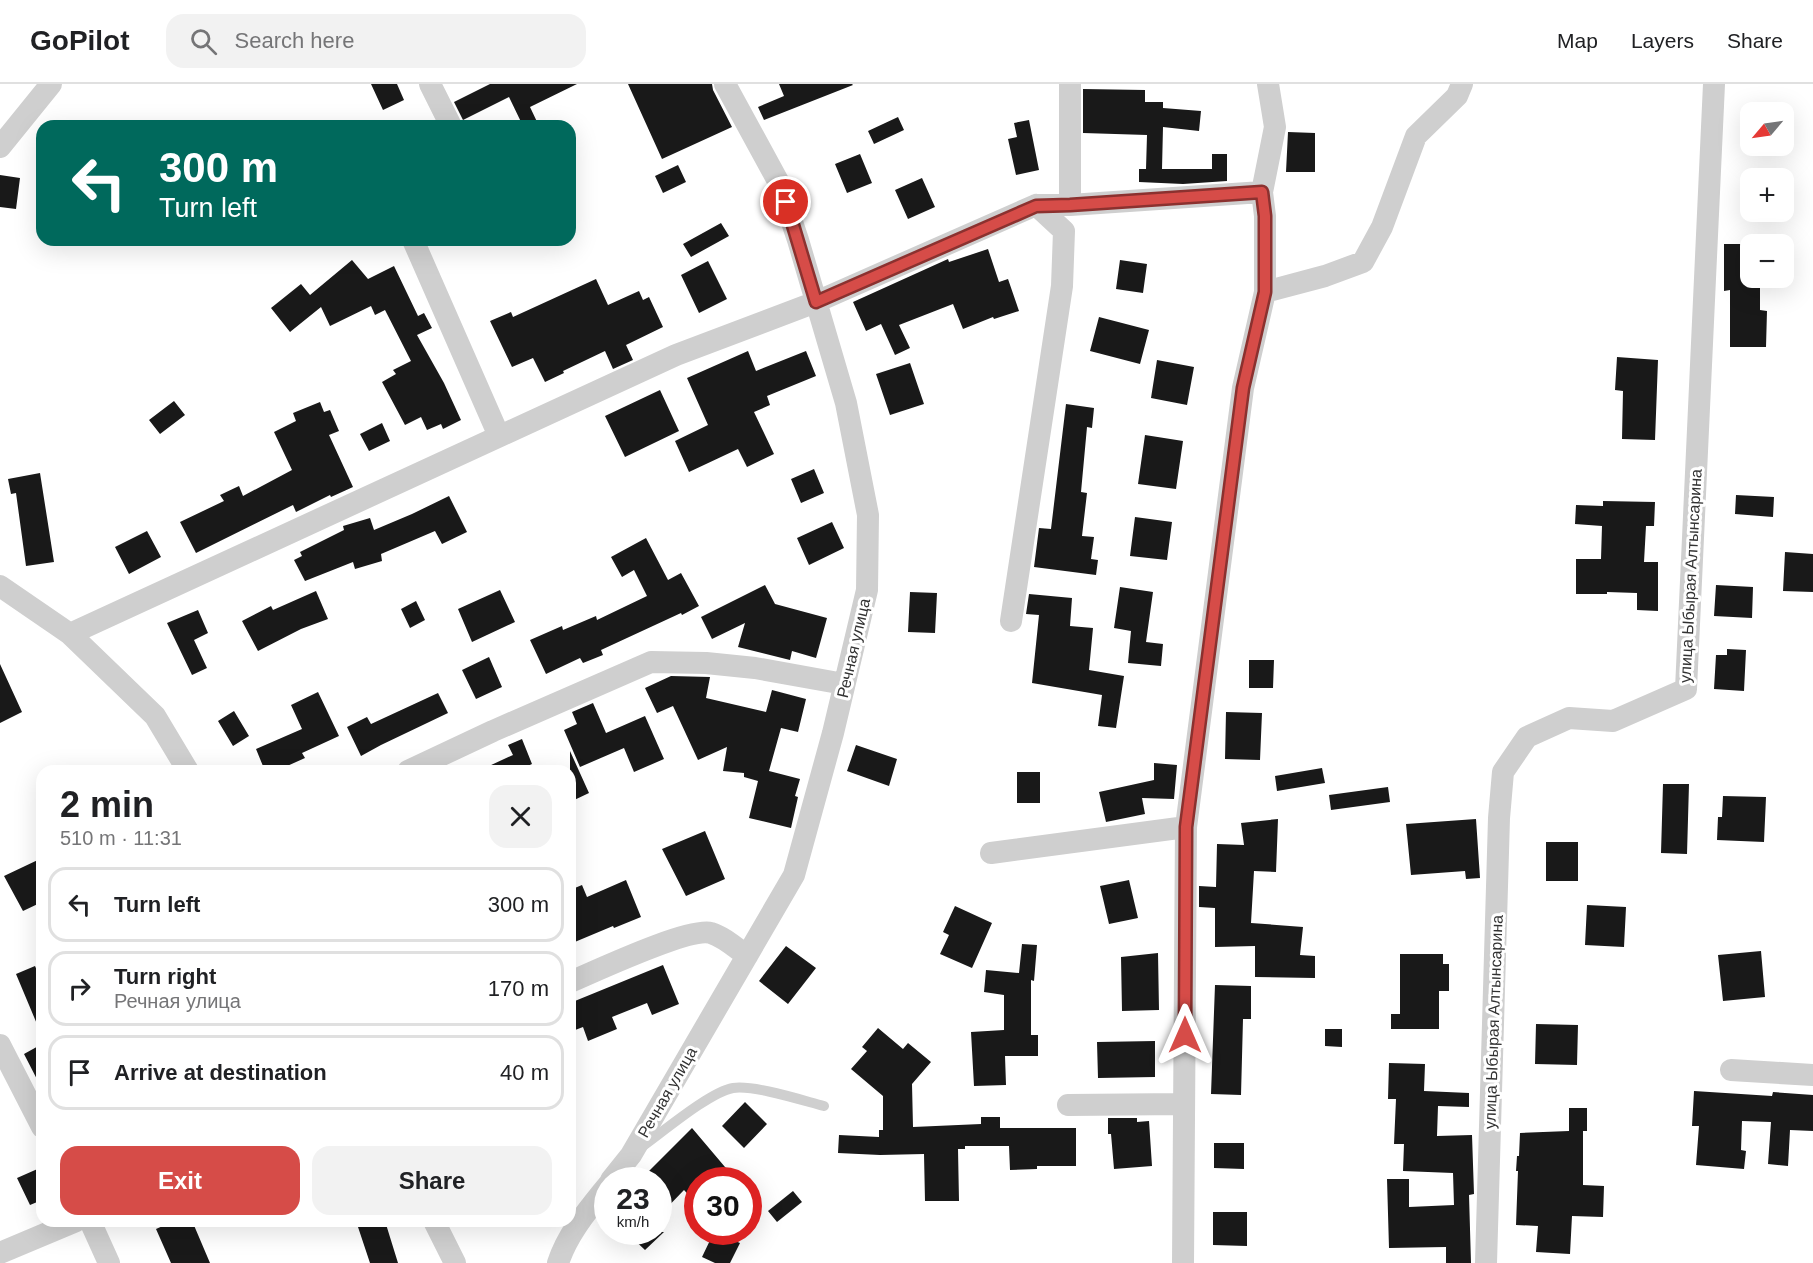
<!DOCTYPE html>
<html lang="en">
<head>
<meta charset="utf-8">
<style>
  :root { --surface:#fff; --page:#f2f2f2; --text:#202124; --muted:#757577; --line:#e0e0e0; --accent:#d64c48 }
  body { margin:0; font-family:Helvetica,sans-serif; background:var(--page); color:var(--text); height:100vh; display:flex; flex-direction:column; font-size:22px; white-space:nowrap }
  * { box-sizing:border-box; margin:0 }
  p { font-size:20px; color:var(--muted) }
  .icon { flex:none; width:33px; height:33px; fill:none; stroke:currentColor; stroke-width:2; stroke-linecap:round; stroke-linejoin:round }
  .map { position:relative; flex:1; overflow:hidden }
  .drawer { position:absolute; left:36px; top:681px; width:540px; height:462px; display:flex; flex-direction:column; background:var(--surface); border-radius:18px; box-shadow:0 6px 24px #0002 }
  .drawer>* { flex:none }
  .hud { position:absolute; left:36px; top:36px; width:540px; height:126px; border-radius:18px; box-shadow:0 6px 24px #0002; background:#00695c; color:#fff; overflow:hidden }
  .needle { width:39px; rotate:241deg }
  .controls { position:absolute; left:1740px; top:18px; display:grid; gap:12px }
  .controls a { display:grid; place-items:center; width:54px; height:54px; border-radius:12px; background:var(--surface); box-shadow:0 6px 24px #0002; font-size:30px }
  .speed { position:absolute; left:594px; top:1083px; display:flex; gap:12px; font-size:30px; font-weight:700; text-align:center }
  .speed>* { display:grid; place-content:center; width:78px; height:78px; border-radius:50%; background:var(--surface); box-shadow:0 6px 24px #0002; line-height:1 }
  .speed small { font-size:15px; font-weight:400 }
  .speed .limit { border:9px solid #d22; background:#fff; color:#111 }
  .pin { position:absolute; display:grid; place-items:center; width:51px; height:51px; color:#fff; margin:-26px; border:3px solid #fff; border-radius:50%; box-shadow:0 2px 6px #0007 }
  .me { position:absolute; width:66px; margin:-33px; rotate:0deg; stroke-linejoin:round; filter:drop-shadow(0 0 4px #0008) }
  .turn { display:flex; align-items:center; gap:21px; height:126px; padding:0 24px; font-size:27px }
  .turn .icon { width:78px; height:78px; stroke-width:2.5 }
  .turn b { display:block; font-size:42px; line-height:51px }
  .round { display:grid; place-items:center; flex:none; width:63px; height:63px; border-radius:18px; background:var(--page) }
  .headline { display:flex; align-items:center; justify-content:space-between; height:102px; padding:0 24px }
  h1 { font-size:36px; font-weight:600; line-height:45px }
  .primary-button { display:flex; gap:12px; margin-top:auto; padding:12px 24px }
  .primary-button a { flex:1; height:69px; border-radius:18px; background:var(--accent); color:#fff; font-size:24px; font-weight:600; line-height:69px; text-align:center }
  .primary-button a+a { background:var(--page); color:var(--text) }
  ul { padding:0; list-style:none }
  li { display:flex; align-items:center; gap:18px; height:75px; margin:0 12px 9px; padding:0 12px; border:3px solid var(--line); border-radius:18px }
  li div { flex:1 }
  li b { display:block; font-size:22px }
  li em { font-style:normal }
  header { display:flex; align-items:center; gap:36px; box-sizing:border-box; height:84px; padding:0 30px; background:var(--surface); border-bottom:2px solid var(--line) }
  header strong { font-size:28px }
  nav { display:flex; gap:33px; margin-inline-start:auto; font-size:21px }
  .search { width:420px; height:54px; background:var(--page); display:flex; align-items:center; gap:15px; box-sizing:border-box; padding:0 21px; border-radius:18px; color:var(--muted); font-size:22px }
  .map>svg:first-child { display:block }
  .building { fill:#191919 }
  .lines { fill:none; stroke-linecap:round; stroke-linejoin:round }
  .service { stroke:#cfcfcf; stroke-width:10 }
  .minor { stroke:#cfcfcf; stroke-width:22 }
  .route-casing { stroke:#8b312f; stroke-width:15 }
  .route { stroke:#d64c48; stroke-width:10 }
  .labels { text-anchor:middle; stroke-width:6; stroke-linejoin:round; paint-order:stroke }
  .street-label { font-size:16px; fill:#323232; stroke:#fff }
</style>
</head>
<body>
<header>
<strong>GoPilot</strong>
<div class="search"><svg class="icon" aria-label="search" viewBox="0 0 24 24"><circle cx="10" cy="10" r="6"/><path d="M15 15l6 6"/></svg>Search here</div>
<nav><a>Map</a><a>Layers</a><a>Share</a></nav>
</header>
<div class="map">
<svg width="1813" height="1179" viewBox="0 0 1813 1179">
  <rect width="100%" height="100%" fill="#fff"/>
  <path class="building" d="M371,0H397L404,16L383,26Z
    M490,0H577L530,23L539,42H523L509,13L463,36L454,18Z
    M628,0H712L713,6L732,43L662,75Z
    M779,0H852L853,1L764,36L758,23L784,12Z
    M1083,5L1145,6V18H1163V24L1201,27L1199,47L1163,43L1162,85H1212V70H1227V97L1183,100L1139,98V85H1146L1147,51L1083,49Z
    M898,33L904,46L874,60L868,47Z
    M1029,36L1039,86L1016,91L1008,55L1017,53L1014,39Z
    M1288,48L1315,49V88H1286Z
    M860,70L872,99L847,109L835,80Z
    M678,81L686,98L663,109L655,92Z
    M0,91L20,94L16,125L0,123Z
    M922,94L935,123L908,135L895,106Z
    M721,139L729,152L691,173L683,160Z
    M1724,160H1744V168H1750V194H1760V226L1767,227L1766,263H1730V206L1724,207Z
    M988,165L999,198L1008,195L1019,227L994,235L993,233L963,245L953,220L899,241L910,264L895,271L881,240L866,247L853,218L948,175L949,178Z
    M352,176L368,195L394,182L418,232L424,229L432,244L417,251L444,299L461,336L443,345L441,340L427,346L421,333L405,341L382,298L396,290L393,286L411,277L385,226L375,231L371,222L330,242L321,223L290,248L271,224L301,200L310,211Z
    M1120,176L1147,180L1143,209L1116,205Z
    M708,177L727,215L699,229L681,191Z
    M596,195L608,221L639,207L643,216L649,213L663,243L626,261L633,276L613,285L605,267L563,287L564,289L545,298L533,274L512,283L490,237L511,228L513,233Z
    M1099,233L1149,246L1140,280L1090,267Z
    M748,267L756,287L806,267L816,292L767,312L770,321L754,328L774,370L747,383L738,365L689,388L675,357L708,341L687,294Z
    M1617,273L1658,276L1655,356L1622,355L1623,307L1615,306Z
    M1157,276L1194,283L1187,321L1151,314Z
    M910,279L924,320L890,331L876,290Z
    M660,306L679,347L625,373L605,332Z
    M174,317L185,331L160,350L149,336Z
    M320,318L324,328L330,326L339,347L329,351L353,403L331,413L330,411L296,428L293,421L196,469L180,438L224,417L220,411L239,402L243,412L292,386L274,348L296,337L293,329Z
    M1066,320L1094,324L1092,344L1087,343L1081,408L1087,409L1082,452L1094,453L1091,475L1098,476L1096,491L1034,483L1039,444L1051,445Z
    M382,339L390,357L369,367L360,350Z
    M1145,351L1183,357L1176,405L1138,400Z
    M814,385L824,409L801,419L791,395Z
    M40,389L54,478L26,482L16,409L11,410L8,395Z
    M1736,411L1774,413L1773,433L1735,430Z
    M449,412L467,448L442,460L435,447L381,470L382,477L355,485L353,478L305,497L294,476L302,472L300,468L344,446L343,442L370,434L374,446L412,430Z
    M1603,417L1655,418L1654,442H1646L1644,478H1658V527L1637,526V509L1607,508V510H1576V475H1601L1602,442L1575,440L1576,421L1603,422Z
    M1135,433L1172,438L1167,476L1130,472Z
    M832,438L844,464L809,481L797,454Z
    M147,447L161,473L129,490L115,463Z
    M646,454L668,496L681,489L699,522L682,531L681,529L601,566L603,571L583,579L580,574L546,590L530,556L562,542L563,546L596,532L597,536L647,512L634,486L622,493L611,473Z
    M1785,468L1813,470V508L1783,507Z
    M765,501L775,520L827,534L816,574L792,567L790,576L738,563L745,539L712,555L701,533Z
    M1716,501L1753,503L1752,534L1714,532Z
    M1120,503L1153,508L1146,558L1163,560L1161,582L1128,579L1131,547L1114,544Z
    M500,506L515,538L472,558L458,525Z
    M316,507L328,535L301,545L258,567L242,537L271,522L273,526Z
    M910,508L937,509L935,549L908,548Z
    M1029,510L1072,514L1070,542L1093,544L1089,586L1124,592L1116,644L1098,642L1102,611L1032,599L1039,531L1026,530Z
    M416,517L425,536L410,544L401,525Z
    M198,526L208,549L194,556L207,584L192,591L167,539Z
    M1727,565L1746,566L1744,607L1714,605L1716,571H1727Z
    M489,573L502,603L476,615L462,586Z
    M1249,576H1274L1273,604H1249Z
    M0,580L22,628L0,639Z
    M671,592L710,593L706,614L766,628L772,606L806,615L798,648L781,644L769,687L800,695L795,712L798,713L791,744L749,734L758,697L744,693V689L723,687L727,663L698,676L673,622L657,629L645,604Z
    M318,608L339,652L302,669L305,674L276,687H265L256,665L302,645L291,621Z
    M438,609L448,629L381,661L361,672L347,643L367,633L371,640Z
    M593,619L606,649L645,632L664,675L634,688L624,664L580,683L564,646L577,640L572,628Z
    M234,627L249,652L233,662L218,637Z
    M1226,628L1262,629L1260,676L1225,675Z
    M522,655L532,680L517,687H478L513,671L508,661Z
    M856,661L897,675L889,702L847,687Z
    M570,667L589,709L570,718Z
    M1154,679L1177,681L1174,715L1142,714L1145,730L1106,738L1099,708L1154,696Z
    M1322,684L1325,699L1277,707L1275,692Z
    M1017,688H1040V719H1017Z
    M1663,700H1689L1687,770L1661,769Z
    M1388,703L1390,718L1331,726L1329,711Z
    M1723,712L1766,713L1764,758L1717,756L1718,733H1722Z
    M1278,735L1276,788L1254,787L1251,839L1303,843L1300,871L1315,872V894L1255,893V862L1215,863V824L1199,823V802L1216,803L1217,760L1244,761L1241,739Z
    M1476,735L1480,794L1466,795L1465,787L1411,791L1406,740Z
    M705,747L725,795L686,812L662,765Z
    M1546,758H1578V797H1546Z
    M42,774V818L23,827L4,792Z
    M626,796L641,833L614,844L613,842L570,860V806L582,801L587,813Z
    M1129,796L1138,834L1109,840L1100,802Z
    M1587,821L1626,823L1624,863L1585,861Z
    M955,822L992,839L972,884L940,870L949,851L943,848Z
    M1022,860L1037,861L1034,897L1031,896V951H1038V972H1005L1006,1001L974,1002L971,948L1004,946V911L984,908L986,886L1019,889Z
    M786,862L816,884L788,920L759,897Z
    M1761,867L1765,913L1723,917L1718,871Z
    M1158,869L1159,926L1122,927L1121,873Z
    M1400,870H1443V880H1449V907H1439V945H1391V930H1400Z
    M663,881L679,920L652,931L647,919L612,933L617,945L588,957L583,943L570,948V919Z
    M35,882L42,898V952L16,890Z
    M1215,901L1251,902V935H1243L1241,1011L1211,1010Z
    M1536,940L1578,941L1577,981L1535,980Z
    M878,944L903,965L908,959L931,978L912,1000L913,1043L981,1040V1033H1000V1044H1076V1082H1037V1085L1010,1086L1009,1062H965V1065H958L959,1117H925L924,1070L880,1071L838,1069L839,1051L879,1053V1046H883V1012L851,985L867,967L862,963Z
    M1325,945H1342V963L1325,962Z
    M1155,957V993L1098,994L1097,958Z
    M42,960V1005L24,970Z
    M1389,979L1425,980L1424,1007L1469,1009V1023L1438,1022L1437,1052L1472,1051L1474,1110L1469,1111L1471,1179H1446V1163L1389,1164L1387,1095H1409V1123L1454,1121L1453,1089L1403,1087L1404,1060H1394L1396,1015H1388Z
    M1694,1007L1772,1012L1773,1008L1813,1011V1047L1790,1046L1788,1082L1768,1080L1771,1038L1742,1037L1741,1066L1746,1067L1744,1085L1696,1081L1699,1042H1692Z
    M745,1018L767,1040L744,1064L722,1042Z
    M1569,1024H1587V1047H1583V1101L1604,1102L1603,1133L1572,1132L1570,1170L1536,1168L1538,1142L1516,1141L1518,1087H1516L1517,1072H1519L1520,1049L1569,1047Z
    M1108,1034H1137V1038L1149,1037L1152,1082L1114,1085L1111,1050H1108Z
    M692,1044L736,1096H698V1121L684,1106L658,1133V1096H640Z
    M1214,1059H1244V1085L1214,1084Z
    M42,1083V1116L30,1121L17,1094Z
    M793,1107L802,1118L777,1138L768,1127Z
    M1213,1128H1247V1162L1213,1161Z
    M174,1137H184L186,1142L193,1139L210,1179H171L156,1145Z
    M356,1137H385L398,1179H370Z
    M626,1148H664L645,1166Z
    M714,1148L740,1159L730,1179H715L702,1173Z"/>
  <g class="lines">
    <path class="service" d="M643,1062C664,1047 710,1008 733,1004C755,1001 801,1016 824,1022"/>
    <path class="minor" d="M430,0L451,42
      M0,63L51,0
      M1036,121H1070L1262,108
      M1070,121V0
      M413,156L499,352
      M1265,208L1325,192L1363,178L1382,143L1416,52L1457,12L1462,0
      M0,502L70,550L155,632L188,687
      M70,550L676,271L816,218L1036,121L1064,147L1062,202L1011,537
      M408,687L493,647L651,578L706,579L755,584L844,600
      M991,769L1186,743
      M570,898C596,887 689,843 711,849C724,853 736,864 747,872
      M0,961L42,1043
      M1731,986L1813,991
      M1068,1021L1184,1020
      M611,1096L631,1071L794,791L833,649L867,506L868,431L846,319L798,156L779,99L725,0
      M90,1137L109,1179
      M434,1137L455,1179
      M0,1169L76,1137
      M558,1179C568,1149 588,1126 608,1101
      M1183,1179L1186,743L1243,304L1265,208V132L1262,108L1275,43L1268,0
      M1486,1179L1499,734L1503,688L1527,653L1569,634L1613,637L1686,605L1714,0"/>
  </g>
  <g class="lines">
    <g class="route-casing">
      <path id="route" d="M786,118L816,218L1036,122L1070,121L1262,108L1265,132V208L1243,304L1186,743L1185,951"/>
    </g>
    <use href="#route" class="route"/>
  </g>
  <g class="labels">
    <g class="street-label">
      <text transform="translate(1690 492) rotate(-87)" y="6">улица Ыбырая Алтынсарина</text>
      <text transform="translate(853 564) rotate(-77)" y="6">Речная улица</text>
      <text transform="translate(1493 938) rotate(-88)" y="6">улица Ыбырая Алтынсарина</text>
      <text transform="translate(667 1008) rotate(-60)" y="6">Речная улица</text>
    </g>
  </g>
</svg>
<div class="controls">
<a><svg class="needle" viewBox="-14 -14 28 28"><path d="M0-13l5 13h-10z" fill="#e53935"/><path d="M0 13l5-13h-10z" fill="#757577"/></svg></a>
<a>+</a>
<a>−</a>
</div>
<div class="speed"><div>23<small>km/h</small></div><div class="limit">30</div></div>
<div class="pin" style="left:786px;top:118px;background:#d93025"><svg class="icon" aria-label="arrive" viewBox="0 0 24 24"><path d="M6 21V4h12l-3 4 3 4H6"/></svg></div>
<svg class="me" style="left:1185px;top:951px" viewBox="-20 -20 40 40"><path d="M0-17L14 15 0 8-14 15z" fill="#d64c48" stroke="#fff" stroke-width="4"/></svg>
<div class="hud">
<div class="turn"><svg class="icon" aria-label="left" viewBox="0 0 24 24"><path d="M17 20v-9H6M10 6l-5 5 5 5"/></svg><div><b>300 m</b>Turn left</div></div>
</div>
<section class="drawer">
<div class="headline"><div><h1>2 min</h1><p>510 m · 11:31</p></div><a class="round"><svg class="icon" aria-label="close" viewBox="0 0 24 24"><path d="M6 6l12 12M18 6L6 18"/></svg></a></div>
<ul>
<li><svg class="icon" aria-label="left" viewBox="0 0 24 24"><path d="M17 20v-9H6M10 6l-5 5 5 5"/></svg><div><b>Turn left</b></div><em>300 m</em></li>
<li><svg class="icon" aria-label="right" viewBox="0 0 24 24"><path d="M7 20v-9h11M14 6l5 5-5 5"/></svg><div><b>Turn right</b><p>Речная улица</p></div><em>170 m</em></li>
<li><svg class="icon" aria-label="arrive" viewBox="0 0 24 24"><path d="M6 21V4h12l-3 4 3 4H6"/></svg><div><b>Arrive at destination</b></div><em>40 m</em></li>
</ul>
<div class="primary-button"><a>Exit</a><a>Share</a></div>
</section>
</div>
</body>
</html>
